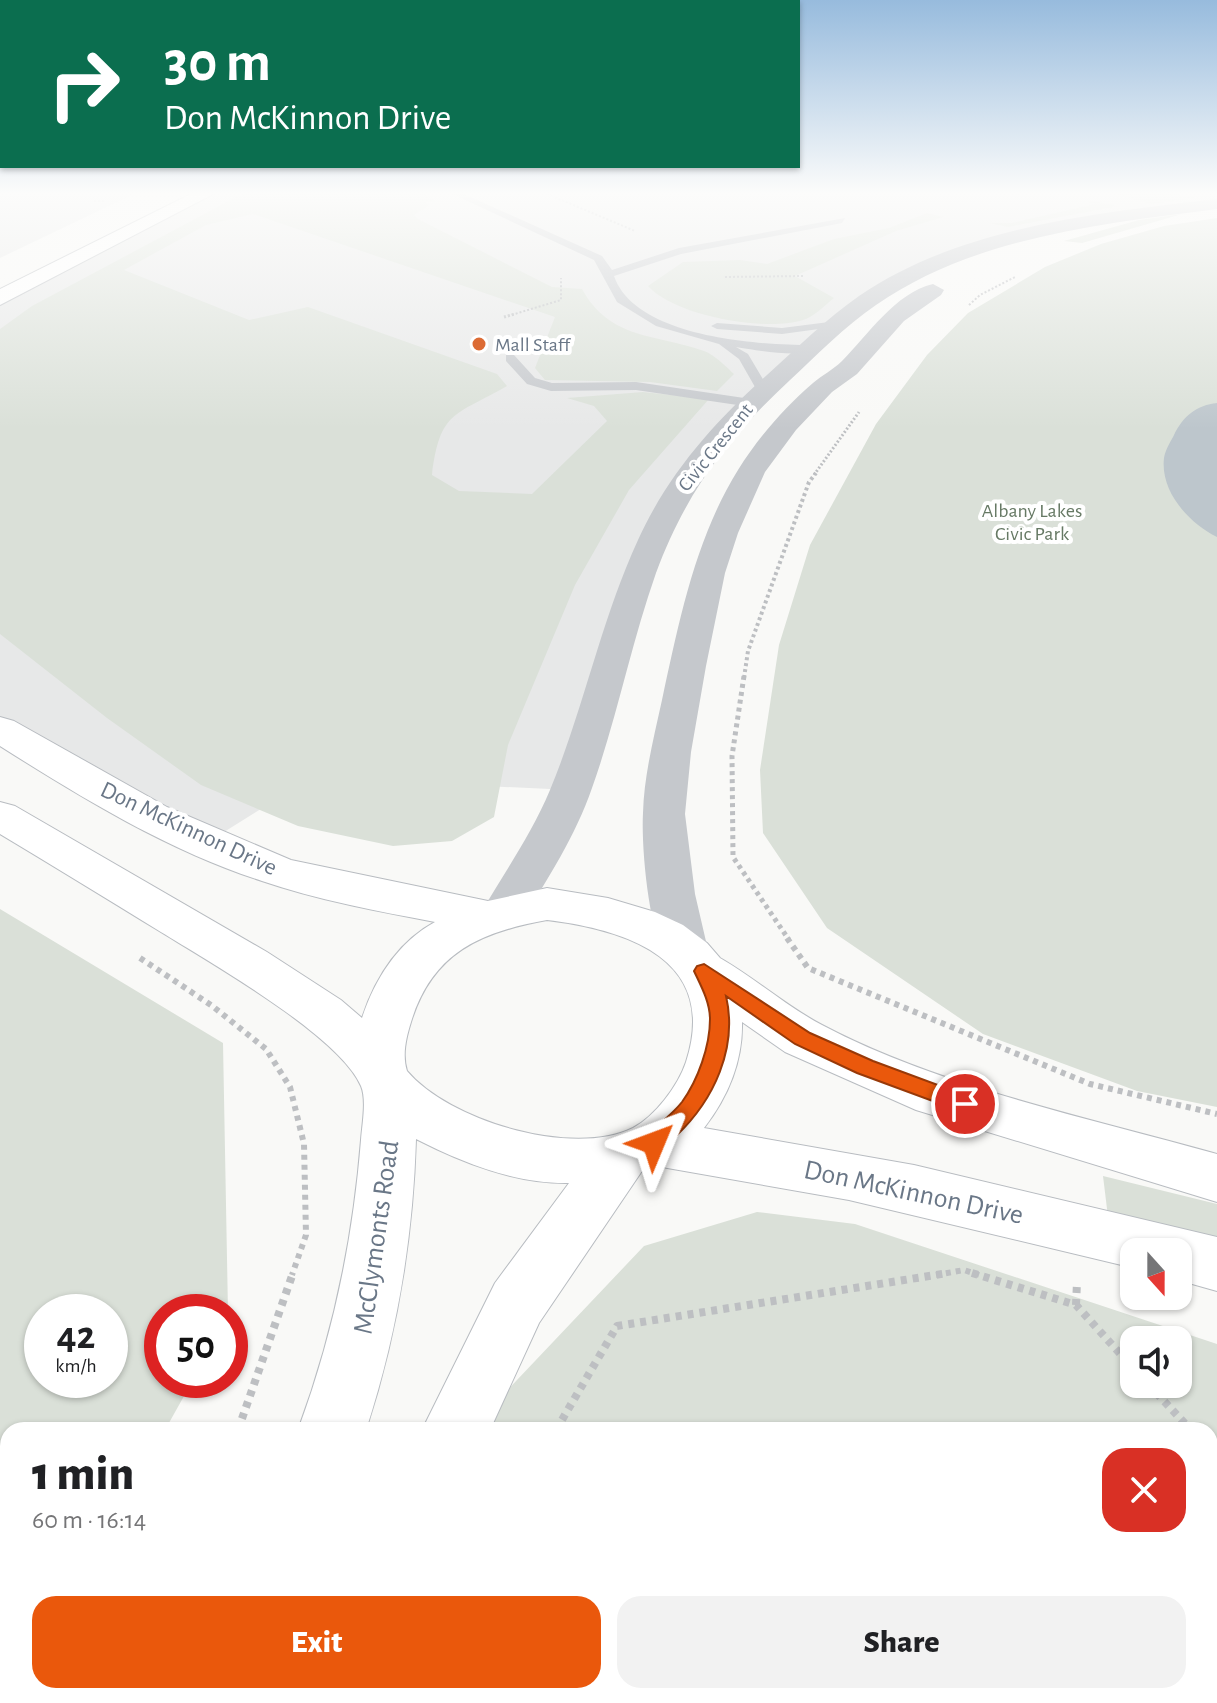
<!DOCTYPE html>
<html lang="en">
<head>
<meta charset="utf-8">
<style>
  :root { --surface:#fff; --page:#f2f2f2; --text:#202124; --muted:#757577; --accent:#ea580c }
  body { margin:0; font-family:"Alegreya Sans",sans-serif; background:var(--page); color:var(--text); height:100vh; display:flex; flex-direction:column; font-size:30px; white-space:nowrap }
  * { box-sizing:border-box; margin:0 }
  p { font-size:26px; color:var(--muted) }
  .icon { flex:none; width:44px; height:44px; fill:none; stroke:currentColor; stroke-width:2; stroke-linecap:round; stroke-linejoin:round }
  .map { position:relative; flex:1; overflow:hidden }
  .panel { position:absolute; left:0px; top:1422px; width:1218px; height:282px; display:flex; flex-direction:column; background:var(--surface); border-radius:24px 24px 0 0; box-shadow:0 2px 6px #0004 }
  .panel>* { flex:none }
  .guide { position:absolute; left:0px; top:0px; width:800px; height:168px; box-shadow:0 2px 6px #0004; background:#0b6e4f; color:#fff; overflow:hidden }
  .needle { width:52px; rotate:159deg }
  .controls { position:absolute; left:1120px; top:1238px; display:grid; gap:16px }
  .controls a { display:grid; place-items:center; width:72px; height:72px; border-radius:16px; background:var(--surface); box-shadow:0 2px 6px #0004; font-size:40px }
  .speed { position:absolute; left:24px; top:1294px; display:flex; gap:16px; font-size:40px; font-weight:700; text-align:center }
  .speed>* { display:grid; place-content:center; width:104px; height:104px; border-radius:50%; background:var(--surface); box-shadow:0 2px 6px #0004; line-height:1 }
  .speed small { font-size:20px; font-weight:400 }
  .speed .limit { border:12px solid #d22; background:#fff; color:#111 }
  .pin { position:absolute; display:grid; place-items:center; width:68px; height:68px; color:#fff; margin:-34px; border:4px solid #fff; border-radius:50%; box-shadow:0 2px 8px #0007 }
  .me { position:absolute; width:88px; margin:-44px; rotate:46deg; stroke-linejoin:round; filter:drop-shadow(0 0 6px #0008) }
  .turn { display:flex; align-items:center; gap:28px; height:168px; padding:0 32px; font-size:36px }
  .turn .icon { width:104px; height:104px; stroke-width:2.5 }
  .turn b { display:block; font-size:56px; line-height:68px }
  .round { display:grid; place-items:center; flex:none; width:84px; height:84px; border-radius:24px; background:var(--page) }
  .headline { display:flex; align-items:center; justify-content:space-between; height:136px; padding:0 32px }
  h1 { font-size:48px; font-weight:800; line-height:60px }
  .button { display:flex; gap:16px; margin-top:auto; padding:16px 32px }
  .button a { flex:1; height:92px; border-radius:24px; background:var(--accent); color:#fff; font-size:32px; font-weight:800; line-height:92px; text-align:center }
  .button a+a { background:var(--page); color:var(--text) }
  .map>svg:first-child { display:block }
  .built { fill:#e7e8e8 }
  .green { fill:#dae0d8; fill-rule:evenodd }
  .water { fill:#bdc6cc }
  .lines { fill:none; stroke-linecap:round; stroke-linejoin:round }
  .secondary-casing { stroke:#b8bcc1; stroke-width:2 }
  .path-far5 { stroke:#bdbfc2; stroke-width:2; stroke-dasharray:2 2; stroke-linecap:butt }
  .path-far4 { stroke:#bdbfc2; stroke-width:3; stroke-dasharray:2 2; stroke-linecap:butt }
  .path-far3 { stroke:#bdbfc2; stroke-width:4; stroke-dasharray:3 3; stroke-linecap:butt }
  .path-far2 { stroke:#bdbfc2; stroke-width:5; stroke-dasharray:4 4; stroke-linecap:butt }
  .path-far1 { stroke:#bdbfc2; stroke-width:6; stroke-dasharray:5 5; stroke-linecap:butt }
  .path { stroke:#bdbfc2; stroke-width:8; stroke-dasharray:6 6; stroke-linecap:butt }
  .service { fill:#c5c8cc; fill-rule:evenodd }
  .tertiary { fill:#c5c8cc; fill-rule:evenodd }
  .secondary { fill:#fff; fill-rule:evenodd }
  .route { fill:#ea580c; stroke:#983908; stroke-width:2 }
  .poi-dot { fill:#dc6b34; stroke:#fff; stroke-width:3 }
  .labels { text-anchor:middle; stroke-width:8; stroke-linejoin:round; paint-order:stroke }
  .far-poi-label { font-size:20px; fill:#6a7787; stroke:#fff; text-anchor:start }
  .far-street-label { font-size:20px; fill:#6a7787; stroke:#fff }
  .far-park-label { font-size:20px; fill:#667964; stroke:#fff }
  .street-label { font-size:24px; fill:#6a7787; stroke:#fff }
  .near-street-label { font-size:28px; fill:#6a7787; stroke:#fff }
</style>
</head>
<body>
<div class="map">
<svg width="1217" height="1703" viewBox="0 0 1217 1703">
  <rect width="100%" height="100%" fill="#f9f9f7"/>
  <path class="built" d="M0,191H140L0,258Z
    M210,191H1217V204L1002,242L879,293L688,476L571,790L310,778L208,842L0,729V298Z"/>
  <path class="green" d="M256,191H419L436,201L426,202L429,205L414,215L418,219L552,287L582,289C610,340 656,334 704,351C715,355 725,366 734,374L717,391L650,382L545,380L535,368L555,317L253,214L206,225L124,270L249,320L308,307L497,374L507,386C455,416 440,410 432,475L459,491L532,494L607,421L594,406L567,398L643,392L709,399L629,490L575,585L508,745L494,817L452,841L393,846L298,826L201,785L107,718L0,634V329L32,306L238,196Z
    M1165,191L1195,198L1152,204L1108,192Z
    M1093,201L1118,206L1008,227L990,223H1012L1095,204L1088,202Z
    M927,213L943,217L896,231L795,276L834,298C825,305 814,317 803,320C765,332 675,316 648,286L683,262L740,260L767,264L834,239L889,228Z
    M1182,214L1082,243L1064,241L1139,220Z
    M1217,218V1107L1137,1091L983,1034L827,928L763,833L760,770L779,645L810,545L876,424L927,355L968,313L1045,267L1101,244L1164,226Z
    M0,909L223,1043L228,1312H162V1380H193L165,1430H8V1696H15L11,1703H0ZM42,1312H110V1380H42Z
    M1103,1176L1217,1204V1243L1108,1217Z
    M757,1212L855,1224L1217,1344V1703H361L364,1696H1210V1430H485L498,1400L644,1246ZM1134,1340H1178V1384H1134Z"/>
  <path class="water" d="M1217,403V537C1189,523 1160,492 1164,458C1165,450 1171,441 1174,435C1183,416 1197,405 1217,403Z"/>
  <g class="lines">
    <g class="secondary-casing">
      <path id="secondary" d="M197,191H219L0,305V289Z
        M0,717L14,721L167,807L291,860L488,901L547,888L608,898L655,912L683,925L707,943L720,958C755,978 786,1006 822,1025C939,1087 1089,1118 1217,1154V1202L916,1110L785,1052L742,1022C743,1061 728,1097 704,1128L914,1165L1217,1237V1291L1178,1280V1252H1134V1268L849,1200L656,1166L642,1171L539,1323L490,1430H422L495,1283L569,1183C516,1184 463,1163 416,1139C413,1239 397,1335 366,1430H298C333,1336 353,1240 361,1140C362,1125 367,1100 361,1086C339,1035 206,960 156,929C104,897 52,865 0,834V802L15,806L267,952L341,1000L362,1018C375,979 398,942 435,922C377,911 318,900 262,881C169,851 82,798 0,746ZM547,920C629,930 719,960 686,1062C678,1086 655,1116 633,1128C573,1158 449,1121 407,1071C402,1055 406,1038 411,1022C432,953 480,932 547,920Z
        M154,1696H233L230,1703H151Z
        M281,1696H360L357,1703H278Z"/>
    </g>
    <path class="path-far5" d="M540,191L635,231
      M94,201H106
      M725,277L804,276
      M969,305L980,295L1015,277
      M508,316L561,300V278"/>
    <path class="path-far4" d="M504,317L515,314
      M814,475L859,412"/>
    <path class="path-far3" d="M744,678L748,651L809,482L816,473"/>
    <path class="path-far2" d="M744,676L732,756L733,857L789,940"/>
    <path class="path-far1" d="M787,938L808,968L1090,1084L1217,1114
      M140,958L211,1005L266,1049L290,1087L304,1144L306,1235L292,1275
      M936,1275L964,1270L979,1275"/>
    <path class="path" d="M972,1273L1076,1305L1134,1369
      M1076,1305L1077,1282
      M1148,1384L1191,1430
      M238,1430L293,1273
      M556,1430L617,1326L948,1273
      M1210,1459L1217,1470
      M396,1703L400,1696"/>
    <path class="service" d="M446,191H457L602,256L612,270L679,248L845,218L842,223L681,254L614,276C635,337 756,345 811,345L817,349C802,359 755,350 736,347L748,354L770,391L759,394L739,359L719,344L656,326L617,302L594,260Z
      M837,321L843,324L841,326L782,334L717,329L711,326L717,323L782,328Z
      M506,355H514L535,378L552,383L636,382L751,399L758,403L751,407L636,390L551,391L527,384L506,361Z"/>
    <path class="tertiary" d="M1217,199V209C1101,224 974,237 876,305C844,327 817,355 789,381C727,439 686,492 656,573C631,644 617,718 592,788C576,835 547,880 521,922L505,927L489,922L482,911C505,872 532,833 550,790C584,708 601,620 638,540C668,474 714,422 767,375C797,348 826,319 859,296C962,226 1097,213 1217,199Z
      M933,284L944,290L941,295L904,321L857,374L832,392L796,430L765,472L738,533L725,573L706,666L691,752L685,814L695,894L708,950L701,962L684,967L667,962C649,932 641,849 643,813C644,775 654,737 662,700C679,622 695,539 738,470C758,438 784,408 813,383C822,375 833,370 842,361C868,335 895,293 933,284Z"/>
    <use href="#secondary" class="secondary"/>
  </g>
  <linearGradient id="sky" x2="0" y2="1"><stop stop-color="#97bbdd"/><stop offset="0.45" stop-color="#fcfcfb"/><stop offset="1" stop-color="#fcfcfb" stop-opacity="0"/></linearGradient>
  <rect width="1217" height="429" fill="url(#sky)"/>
  <path class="route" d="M704,964L810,1033L873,1061L973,1098L976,1104L973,1110L965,1113L857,1073L795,1044L726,996C738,1048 714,1100 676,1136C666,1145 660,1154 646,1150L642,1143L646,1136C657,1125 672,1115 682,1102C698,1080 710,1046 710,1019C710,1002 701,986 694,971L697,966Z"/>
  <circle class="poi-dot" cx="479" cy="344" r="8"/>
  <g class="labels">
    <g class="far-poi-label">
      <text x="495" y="351">Mall Staff</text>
    </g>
    <g class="far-street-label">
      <text transform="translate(715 447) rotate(-51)" y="7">Civic Crescent</text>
    </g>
    <g class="far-park-label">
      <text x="1032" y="517">Albany Lakes<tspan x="1032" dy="23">Civic Park</tspan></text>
    </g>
    <g class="street-label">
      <text transform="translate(189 828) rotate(25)" y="8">Don McKinnon Drive</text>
    </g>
    <g class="near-street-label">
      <text transform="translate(914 1191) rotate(12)" y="10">Don McKinnon Drive</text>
      <text transform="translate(375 1237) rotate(-82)" y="10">McClymonts Road</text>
    </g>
  </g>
</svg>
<div class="controls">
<a><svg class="needle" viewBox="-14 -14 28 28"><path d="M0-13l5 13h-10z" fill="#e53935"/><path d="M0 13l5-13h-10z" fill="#757577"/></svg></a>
<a><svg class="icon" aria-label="sound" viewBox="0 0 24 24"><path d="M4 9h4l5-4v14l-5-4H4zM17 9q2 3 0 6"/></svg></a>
</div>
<div class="speed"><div>42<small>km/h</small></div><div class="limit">50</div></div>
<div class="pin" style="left:965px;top:1104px;background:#d93025"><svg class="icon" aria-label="arrive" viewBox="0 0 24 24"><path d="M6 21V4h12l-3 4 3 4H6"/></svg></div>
<svg class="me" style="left:654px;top:1143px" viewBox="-20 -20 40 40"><path d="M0-17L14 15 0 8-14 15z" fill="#ea580c" stroke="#fff" stroke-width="4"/></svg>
<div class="guide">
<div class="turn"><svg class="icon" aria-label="right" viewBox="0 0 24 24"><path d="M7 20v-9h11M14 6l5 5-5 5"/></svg><div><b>30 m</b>Don McKinnon Drive</div></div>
</div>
<section class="panel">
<div class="headline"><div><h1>1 min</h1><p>60 m · 16:14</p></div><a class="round" style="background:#d93025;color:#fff"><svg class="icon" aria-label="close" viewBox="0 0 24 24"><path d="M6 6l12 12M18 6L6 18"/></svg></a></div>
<div class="button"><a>Exit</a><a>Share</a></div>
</section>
</div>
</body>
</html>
